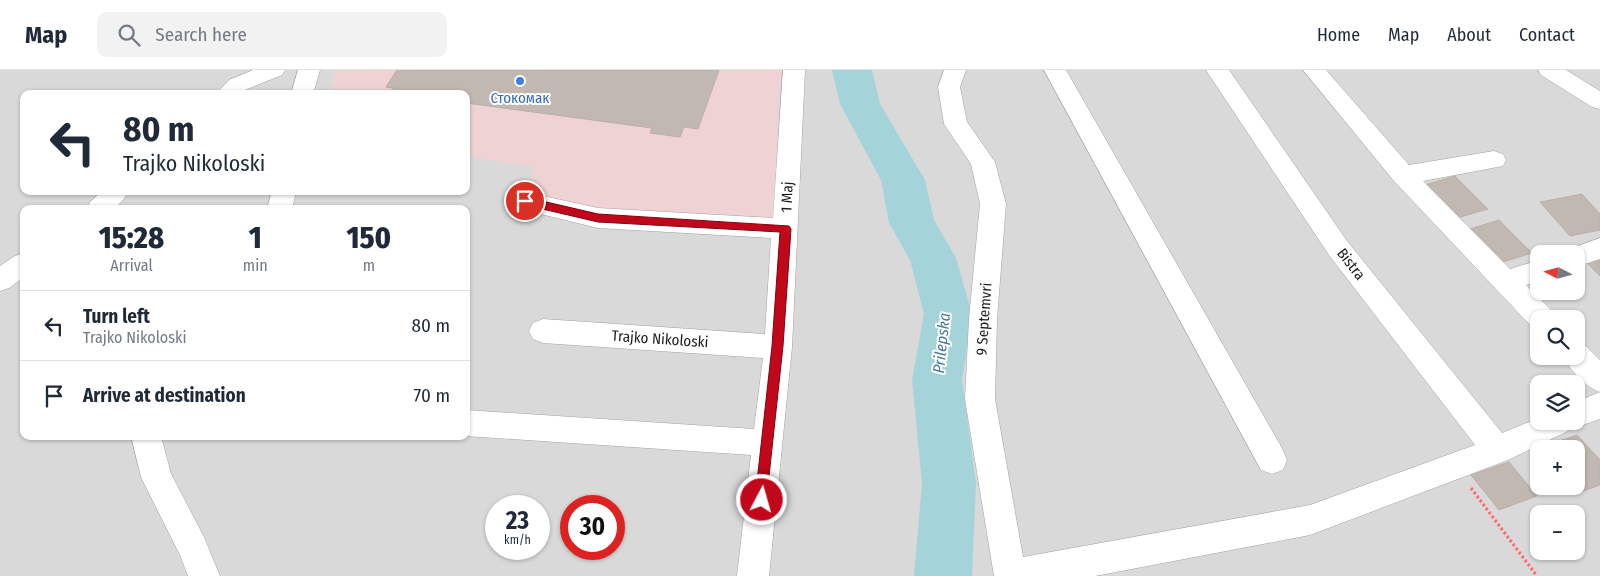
<!DOCTYPE html>
<html lang="en">
<head>
<meta charset="utf-8">
<style>
  :root { --surface:#fff; --page:#f2f2f3; --text:#1f2937; --muted:#747a83; --line:#e0e1e3 }
  body { margin:0; font-family:"Fira Sans Condensed",sans-serif; background:var(--page); color:var(--text); height:100vh; display:flex; flex-direction:column; font-size:19px; white-space:nowrap }
  * { box-sizing:border-box; margin:0 }
  p { font-size:16px; color:var(--muted) }
  .icon { flex:none; width:28px; height:28px; fill:none; stroke:currentColor; stroke-width:2; stroke-linecap:round; stroke-linejoin:round }
  .map { position:relative; flex:1; overflow:hidden }
  .drawer { position:absolute; left:20px; top:135px; width:450px; height:235px; display:flex; flex-direction:column; background:var(--surface); border-radius:10px; box-shadow:0 1px 4px #0004 }
  .drawer>* { flex:none }
  .hud { position:absolute; left:20px; top:20px; width:450px; height:105px; border-radius:10px; box-shadow:0 1px 4px #0004; background:#fff; color:var(--text); overflow:hidden }
  .needle { width:32px; rotate:276deg }
  .fabs { position:absolute; left:1530px; top:175px; display:grid; gap:10px }
  .fabs a { display:grid; place-items:center; width:55px; height:55px; border-radius:10px; background:var(--surface); box-shadow:0 1px 4px #0004; font-size:25px }
  .speed { position:absolute; left:485px; top:425px; display:flex; gap:10px; font-size:25px; font-weight:700; text-align:center }
  .speed>* { display:grid; place-content:center; width:65px; height:65px; border-radius:50%; background:var(--surface); box-shadow:0 1px 4px #0004; line-height:1 }
  .speed small { font-size:12px; font-weight:400 }
  .speed .limit { border:8px solid #d22; background:#fff; color:#111 }
  .pin { position:absolute; display:grid; place-items:center; width:42px; height:42px; color:#fff; margin:-21px; border:2px solid #fff; border-radius:50%; box-shadow:0 1px 5px #0007 }
  .me { position:absolute; width:55px; margin:-28px; rotate:6deg; stroke-linejoin:round; filter:drop-shadow(0 0 4px #0008) }
  .turn { display:flex; align-items:center; gap:18px; height:105px; padding:0 20px; font-size:22px }
  .turn .icon { width:65px; height:65px; stroke-width:2.5 }
  .turn b { display:block; font-size:35px; line-height:42px }
  .eta { display:flex; justify-content:space-evenly; align-items:center; height:85px; text-align:center }
  .eta b { font-size:30px; font-weight:800; line-height:35px }
  ul { padding:0; list-style:none }
  li { display:flex; align-items:center; gap:15px; height:70px; padding:0 20px; border-top:1px solid var(--line) }
  li div { flex:1 }
  li b { display:block; font-size:19px }
  li em { font-style:normal }
  header { display:flex; align-items:center; gap:30px; box-sizing:border-box; height:70px; padding:0 25px; background:var(--surface); border-bottom:1px solid var(--line) }
  header strong { font-size:24px }
  nav { display:flex; gap:28px; margin-inline-start:auto; font-size:18px }
  .search { width:350px; height:45px; background:var(--page); display:flex; align-items:center; gap:12px; box-sizing:border-box; padding:0 18px; border-radius:10px; color:var(--muted); font-size:19px }
  .map>svg:first-child { display:block }
  .residential { fill:#dad9d9; fill-rule:evenodd }
  .commercial { fill:#eed2d4 }
  .lines { fill:none; stroke-linecap:round; stroke-linejoin:round }
  .river { fill:#a4d3da; fill-rule:evenodd }
  .building { fill:#c2b8b2; stroke:#beaea6 }
  .minor-casing { stroke:#a3a3a3; stroke-width:1 }
  .path { stroke:#f46e6d; stroke-width:3; stroke-dasharray:2.5 2.5; stroke-linecap:butt }
  .minor { fill:#fff; fill-rule:evenodd }
  .route { fill:#c1081a; stroke:#7d0511 }
  .shop-dot { fill:#3f7fe0; stroke:#fff; stroke-width:2 }
  .labels { text-anchor:middle; stroke-width:4; stroke-linejoin:round; paint-order:stroke }
  .shop-label { font-size:15px; fill:#366cbe; stroke:#fff }
  .street-label { font-size:15px; fill:#1c1c1c; stroke:#fff }
  .water-label { font-size:16px; font-style:italic; fill:#477899; stroke:#fff }
</style>
</head>
<body>
<header>
<strong>Map</strong>
<div class="search"><svg class="icon" aria-label="search" viewBox="0 0 24 24"><circle cx="10" cy="10" r="6"/><path d="M15 15l6 6"/></svg>Search here</div>
<nav><a>Home</a><a>Map</a><a>About</a><a>Contact</a></nav>
</header>
<div class="map">
<svg width="1600" height="506" viewBox="0 0 1600 506">
  <rect width="100%" height="100%" fill="#ede9e2"/>
  <path class="residential" d="M0,0H1600V506H0ZM24,24H466V121H24ZM24,139H466V366H24ZM1539,184H1576V221H1539ZM1539,249H1576V286H1539ZM1539,314H1576V351H1539ZM1539,379H1576V416H1539ZM496,436H539V479H496ZM571,436H614V479H571ZM1539,444H1576V481H1539Z"/>
  <path class="commercial" d="M335,0H794L785,159L525,131L533,97L466,86V24H331Z"/>
  <g class="lines">
    <path class="river" d="M832,0H872L880,34L925,110L934,150L956,188L972,244L962,310L976,413L972,506H914L922,413L912,310L924,244L910,190L889,153L881,110L840,34Z"/>
  </g>
  <path class="building" d="M397,0H719L698,59L684,57L680,67L650,63L652,58L466,33V24L390,22L393,18L386,17Z
    M1455,106L1488,139L1457,148L1425,115Z
    M1582,124L1600,144V160L1570,166L1540,132Z
    M1499,150L1532,183L1503,192L1470,159Z
    M1600,189V206L1586,192Z
    M1577,365L1600,390V415L1580,422L1575,416L1576,379L1542,377Z
    M1509,392L1537,426L1499,440L1471,405Z"/>
  <g class="lines">
    <g class="minor-casing">
      <path id="minor" d="M253,0H285L282,5L245,20L241,24H216L229,10Z
        M298,0H320L313,24H291Z
        M783,0H805L792,277L769,506H737L751,385L466,366V340L754,359L763,288L543,273L533,269L529,261L533,253L543,249L765,264L771,168L598,158L516,138L513,131L516,124L525,122L598,138L773,148Z
        M944,0H966L960,17L967,52L995,92L1006,134L997,249L995,329L1023,487L1310,435L1475,375L1329,185L1206,0H1229L1347,171L1502,363L1539,348V351H1576V332L1600,322C1585,317 1570,300 1563,286H1576V272L1586,276L1600,290V349L1574,358L1508,390L1310,465L1095,506H994L965,329L969,249L980,134L971,94L944,54L938,17Z
        M1044,0H1066L1283,380L1287,390L1283,400L1272,404L1261,400Z
        M1303,0H1326L1409,95L1494,81L1503,84L1506,90L1503,96L1423,111L1510,199L1539,190V211L1526,215L1552,241L1556,249H1539V259L1532,257L1394,111Z
        M1538,0H1566L1600,21V39L1592,37L1541,5Z
        M102,121H130L115,139H87L90,132Z
        M272,121H296L292,139H267Z
        M1600,168V189L1576,197V184H1565L1567,180Z
        M24,183V207L9,218L0,221V196L15,186Z
        M131,366H161L171,404L204,467L220,506H188L180,485L141,407Z"/>
    </g>
    <path class="path" d="M1471,418L1537,506"/>
    <use href="#minor" class="minor"/>
  </g>
  <path class="route" d="M525,127L598,144L789,156L791,159L783,276L766,434L762,436L757,434L755,430L772,276L780,162L598,152L521,134L520,131L521,128Z"/>
  <circle class="shop-dot" cx="520" cy="11" r="5"/>
  <g class="labels">
    <g class="shop-label">
      <text x="520" y="33">Стокомак</text>
    </g>
    <g class="street-label">
      <text transform="translate(787 127) rotate(-87)" y="5">1 Maj</text>
      <text transform="translate(1351 194) rotate(52)" y="5">Bistra</text>
      <text transform="translate(984 249) rotate(-86)" y="5">9 Septemvri</text>
      <text transform="translate(660 269) rotate(4)" y="5">Trajko Nikoloski</text>
    </g>
    <g class="water-label">
      <text transform="translate(941 273) rotate(-84)" y="6">Prilepska</text>
    </g>
  </g>
</svg>
<div class="fabs">
<a><svg class="needle" viewBox="-14 -14 28 28"><path d="M0-13l5 13h-10z" fill="#e53935"/><path d="M0 13l5-13h-10z" fill="#747a83"/></svg></a>
<a><svg class="icon" aria-label="search" viewBox="0 0 24 24"><circle cx="10" cy="10" r="6"/><path d="M15 15l6 6"/></svg></a>
<a><svg class="icon" aria-label="layers" viewBox="0 0 24 24"><path d="M12 4l9 5-9 5-9-5zM3 14l9 5 9-5"/></svg></a>
<a>+</a>
<a>−</a>
</div>
<div class="speed"><div>23<small>km/h</small></div><div class="limit">30</div></div>
<div class="pin" style="left:525px;top:131px;background:#d93025"><svg class="icon" aria-label="arrive" viewBox="0 0 24 24"><path d="M6 21V4h12l-3 4 3 4H6"/></svg></div>
<svg class="me" style="left:762px;top:430px" viewBox="-20 -20 40 40"><circle r="17" fill="#c1081a" stroke="#fff" stroke-width="3"/><path d="M0-11L8 9 0 5-8 9z" fill="#fff"/></svg>
<div class="hud">
<div class="turn"><svg class="icon" aria-label="left" viewBox="0 0 24 24"><path d="M17 20v-9H6M10 6l-5 5 5 5"/></svg><div><b>80 m</b>Trajko Nikoloski</div></div>
</div>
<section class="drawer">
<div class="eta">
<div><b>15:28</b><p>Arrival</p></div>
<div><b>1</b><p>min</p></div>
<div><b>150</b><p>m</p></div>
</div>
<ul>
<li><svg class="icon" aria-label="left" viewBox="0 0 24 24"><path d="M17 20v-9H6M10 6l-5 5 5 5"/></svg><div><b>Turn left</b><p>Trajko Nikoloski</p></div><em>80 m</em></li>
<li><svg class="icon" aria-label="arrive" viewBox="0 0 24 24"><path d="M6 21V4h12l-3 4 3 4H6"/></svg><div><b>Arrive at destination</b></div><em>70 m</em></li>
</ul>
</section>
</div>
</body>
</html>
